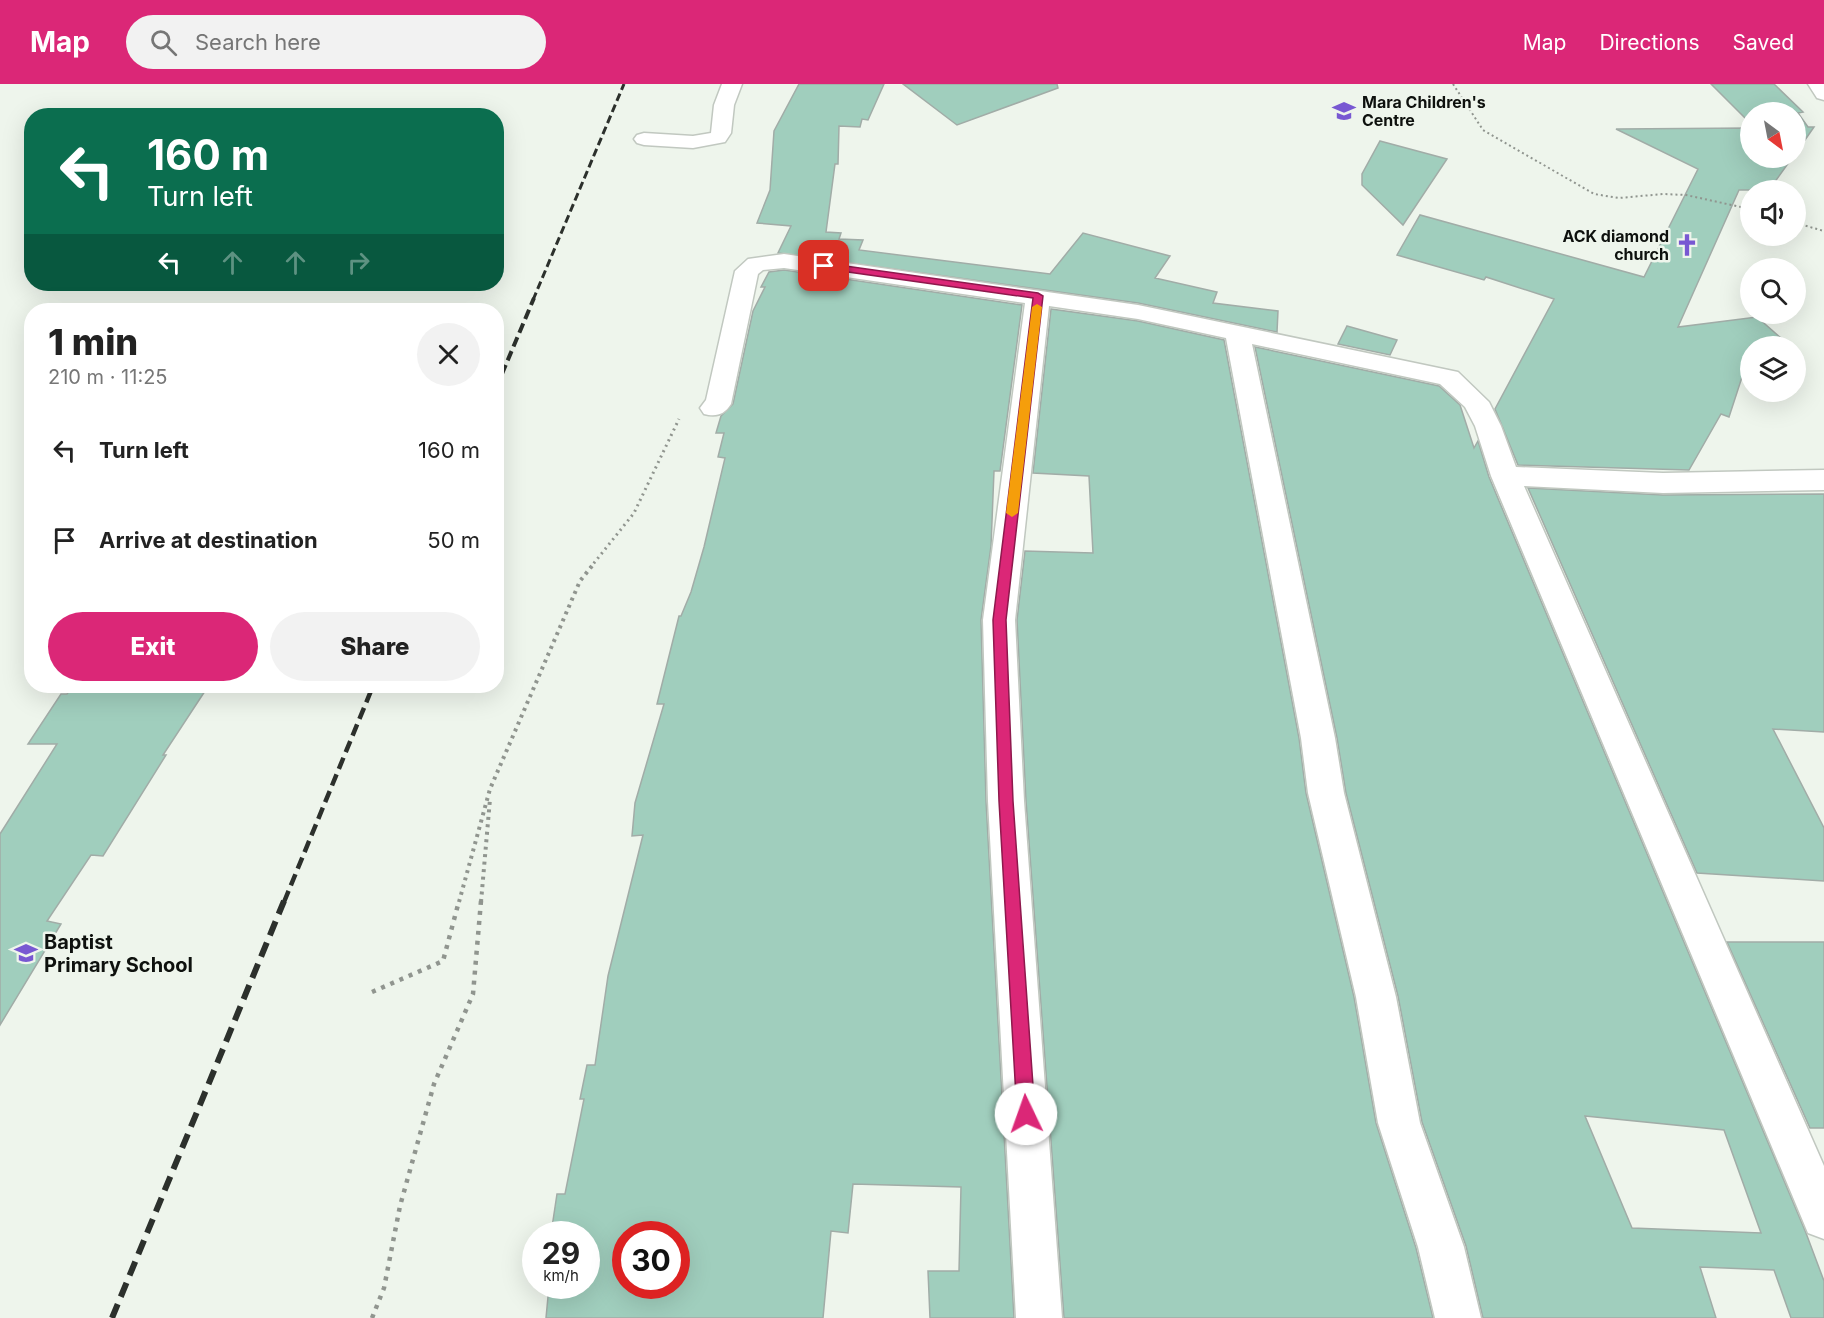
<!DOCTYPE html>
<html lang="en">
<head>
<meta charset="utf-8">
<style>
  :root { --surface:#fff; --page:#f2f2f2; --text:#222; --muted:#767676; --accent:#db2777 }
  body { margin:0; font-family:Inter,sans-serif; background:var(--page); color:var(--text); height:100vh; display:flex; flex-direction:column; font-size:22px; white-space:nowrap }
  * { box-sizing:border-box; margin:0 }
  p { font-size:20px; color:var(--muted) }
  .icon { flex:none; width:33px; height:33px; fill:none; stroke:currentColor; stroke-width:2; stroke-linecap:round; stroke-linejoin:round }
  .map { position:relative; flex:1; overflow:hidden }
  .drawer { position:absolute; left:24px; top:219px; width:480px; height:390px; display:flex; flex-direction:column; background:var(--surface); border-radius:24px; box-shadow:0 6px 24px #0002 }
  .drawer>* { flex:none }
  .top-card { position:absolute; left:24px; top:24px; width:480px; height:183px; border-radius:24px; box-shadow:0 6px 24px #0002; background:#0b6e4f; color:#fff; overflow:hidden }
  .needle { width:39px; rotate:148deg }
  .fabs { position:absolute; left:1740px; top:18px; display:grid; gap:12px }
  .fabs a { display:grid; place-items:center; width:66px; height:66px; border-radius:50%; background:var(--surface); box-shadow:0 6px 24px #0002; font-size:30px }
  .speed { position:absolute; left:522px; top:1137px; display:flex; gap:12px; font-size:30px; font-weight:700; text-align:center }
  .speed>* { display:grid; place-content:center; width:78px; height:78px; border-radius:50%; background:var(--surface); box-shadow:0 6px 24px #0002; line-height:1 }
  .speed small { font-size:15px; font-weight:400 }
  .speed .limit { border:9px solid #d22; background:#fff; color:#111 }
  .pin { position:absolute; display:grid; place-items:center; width:51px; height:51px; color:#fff; margin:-26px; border-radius:12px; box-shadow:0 3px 9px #0006 }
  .me { position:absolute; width:66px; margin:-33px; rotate:357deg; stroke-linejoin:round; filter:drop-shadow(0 0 4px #0008) }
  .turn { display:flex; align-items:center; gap:21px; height:126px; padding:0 24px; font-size:27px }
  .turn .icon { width:78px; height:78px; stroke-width:2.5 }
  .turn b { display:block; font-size:42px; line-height:51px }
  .lanes { display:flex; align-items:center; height:57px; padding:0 24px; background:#0003; justify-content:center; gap:30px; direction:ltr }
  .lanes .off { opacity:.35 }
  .round { display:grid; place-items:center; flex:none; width:63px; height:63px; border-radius:32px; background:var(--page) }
  .overview { display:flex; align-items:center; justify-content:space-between; height:102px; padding:0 24px }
  h1 { font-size:36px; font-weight:800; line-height:45px }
  .cta { display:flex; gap:12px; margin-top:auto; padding:12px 24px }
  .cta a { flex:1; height:69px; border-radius:36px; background:var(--accent); color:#fff; font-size:24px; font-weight:800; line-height:69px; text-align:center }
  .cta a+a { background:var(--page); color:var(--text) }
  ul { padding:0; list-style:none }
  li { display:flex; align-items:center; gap:18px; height:90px; padding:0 24px }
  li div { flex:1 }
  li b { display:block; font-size:22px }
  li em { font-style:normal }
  header { display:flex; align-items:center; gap:36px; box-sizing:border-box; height:84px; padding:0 30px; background:var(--accent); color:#fff }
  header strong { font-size:28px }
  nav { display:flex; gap:33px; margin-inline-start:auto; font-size:21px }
  .search { width:420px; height:54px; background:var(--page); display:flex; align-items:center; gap:15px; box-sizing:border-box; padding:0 21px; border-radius:33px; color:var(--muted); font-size:22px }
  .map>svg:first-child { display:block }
  .building { fill:#a0cebd; stroke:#a1aca7; stroke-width:1.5; fill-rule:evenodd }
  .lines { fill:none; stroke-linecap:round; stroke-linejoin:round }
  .street-casing { stroke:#c1c8c0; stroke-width:3 }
  .path-far3 { stroke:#90958f; stroke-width:2; stroke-dasharray:2 3; stroke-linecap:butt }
  .path-far2 { stroke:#90958f; stroke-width:3; stroke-dasharray:2 4; stroke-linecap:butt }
  .path-far1 { stroke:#90958f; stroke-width:4; stroke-dasharray:3 4.5; stroke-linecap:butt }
  .path { stroke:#90958f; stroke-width:4.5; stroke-dasharray:4 6; stroke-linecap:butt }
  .street { fill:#fff; fill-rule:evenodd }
  .rail-far3 { stroke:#2c302c; stroke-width:3; stroke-dasharray:8 4; stroke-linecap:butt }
  .rail-far2 { stroke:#2c302c; stroke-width:4; stroke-dasharray:10 5; stroke-linecap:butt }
  .rail-far1 { stroke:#2c302c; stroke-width:4.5; stroke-dasharray:12 6; stroke-linecap:butt }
  .rail { stroke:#2c302c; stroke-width:6; stroke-dasharray:15 8; stroke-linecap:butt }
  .route { fill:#db2777; stroke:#8e194d; stroke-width:1.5 }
  .slow { fill:#f59e0b }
  .labels { text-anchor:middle; stroke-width:5; stroke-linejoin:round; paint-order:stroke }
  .far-poi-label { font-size:16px; font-weight:bold; fill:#0e110e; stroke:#eef5ec; text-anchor:start }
  .poi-label { font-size:20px; font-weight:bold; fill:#0e110e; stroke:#eef5ec; text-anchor:start }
</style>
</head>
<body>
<header>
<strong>Map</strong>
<div class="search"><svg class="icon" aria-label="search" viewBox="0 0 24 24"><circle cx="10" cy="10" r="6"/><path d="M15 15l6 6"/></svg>Search here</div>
<nav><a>Map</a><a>Directions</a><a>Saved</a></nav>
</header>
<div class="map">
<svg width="1824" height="1234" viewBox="0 0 1824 1234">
  <rect width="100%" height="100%" fill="#eef5ec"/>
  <path class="building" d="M799,0H884L868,36L862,35L860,43L839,42L838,80H835L826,148L841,149L839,155L863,156L859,166L1050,190L1083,149L1170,172L1155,194L1217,208L1213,219L1278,227L1277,248L1138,219L778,169L791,142L757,139L770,106L774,47Z
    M903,0H1057L1058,4L957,41Z
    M1711,0H1774L1803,28L1798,29L1808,43H1814L1796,69V28H1750V39Z
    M1750,44V74H1792L1769,106H1739L1678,243L1757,233L1790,262H1750V287H1744L1729,333L1721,330L1689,386L1518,381L1495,325L1554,215L1486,193L1484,196L1397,171L1420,131L1644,193L1698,85L1616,45Z
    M1380,57L1447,75L1403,141L1362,101V90Z
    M784,186L1022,221L1000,387H994L991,462L981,536L986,717L1014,1234H930L928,1187H959L961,1103L853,1100L848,1149L831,1147L823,1234H546L549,1202H586V1150H551L557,1110H565L584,1015H580L587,981H595L608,892L643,751L632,752L635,719L664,620H657L679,532H681L691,508L704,463L725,374L718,373L724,349H716L721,332L733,320L753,227L765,203H761L769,188ZM626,1150H676V1202H626Z
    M1051,225L1138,237L1224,256L1299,654L1306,709L1354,913L1376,1039L1416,1164L1433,1234H1064L1026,717L1017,536L1025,467L1093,469L1089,392L1033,389Z
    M1347,242L1397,256L1390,271L1338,260Z
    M1255,263L1439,302L1460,321L1474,364L1478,357L1489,393L1806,1149L1824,1197V1234H1791L1774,1186L1700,1183L1716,1234H1483L1466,1162L1422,1038L1398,912L1346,709L1337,654ZM1585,1032L1724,1046L1761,1149L1632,1144Z
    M1528,404L1663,411L1824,410V648L1773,645L1824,744V797L1697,789Z
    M73,602H161L205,607L163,671H166L103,772L91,771L47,837L61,840L0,941V750L57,660H28L61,610H67Z
    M1727,858H1824V1044H1810Z"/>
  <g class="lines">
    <g class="street-casing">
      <path id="street" d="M722,0H742L734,21L731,49L725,58L693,64L644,61L637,59L634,55L637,51L644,49L693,52L711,49L714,21Z
        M1808,0H1824V16L1817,14Z
        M784,170L1138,221L1458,288L1489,318L1501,342L1516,383L1663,389L1824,386V406L1663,409L1524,402L1824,1082V1155L1808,1149L1491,392L1475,342L1465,323L1440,300L1252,260L1335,654L1344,709L1396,913L1420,1039L1464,1163L1481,1234H1435L1418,1163L1378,1039L1356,913L1308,709L1301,654L1226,254L1138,235L1049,222L1015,536L1024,717L1062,1234H1016L988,717L983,536L1025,219L784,184L763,186L758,190L731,320C724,331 716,333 704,330L700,324L706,316L735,187L748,175Z"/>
    </g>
    <path class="path-far3" d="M1453,0L1483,46L1594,110L1619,114L1663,110L1686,111L1750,125
      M1796,139L1824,147"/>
    <path class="path-far2" d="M590,484L634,429L679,335"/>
    <path class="path-far1" d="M459,818L490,705L580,497L592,482
      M481,818L490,715"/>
    <path class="path" d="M372,908L443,877L459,817
      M372,1234L384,1204L400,1122L434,1000L473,910L481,817"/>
    <use href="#street" class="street"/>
    <path class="rail-far3" d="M533,216L624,0"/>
    <path class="rail-far2" d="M496,304L534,214"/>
    <path class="rail-far1" d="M284,818L373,602"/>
    <path class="rail" d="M112,1234L284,817"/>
  </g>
  <path class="route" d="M824,179L1038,209L1043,212L1006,536L1013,717L1035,1030L1032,1036L1026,1039L1020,1036L1017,1030L999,717L993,536L1033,214L820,184V180Z"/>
  <path class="slow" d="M1037,220L1042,223L1018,429L1012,433L1006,429L1032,223Z"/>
  <defs>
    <g id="school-bare" transform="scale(1.8)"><path d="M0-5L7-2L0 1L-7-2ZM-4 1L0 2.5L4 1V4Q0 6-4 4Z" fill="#7858d2" stroke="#eef5ec" stroke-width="2.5" paint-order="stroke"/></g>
    <g id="church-bare" transform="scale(1.8)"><path d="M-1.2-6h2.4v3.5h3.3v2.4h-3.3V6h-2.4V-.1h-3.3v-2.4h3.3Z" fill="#7858d2" stroke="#eef5ec" stroke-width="2.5" paint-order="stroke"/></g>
  </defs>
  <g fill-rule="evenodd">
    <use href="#school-bare" x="1344" y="27"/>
    <use href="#church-bare" x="1687" y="161"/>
    <use href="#school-bare" x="26" y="869"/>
  </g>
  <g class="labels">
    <g class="far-poi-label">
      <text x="1362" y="24">Mara Children's<tspan x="1362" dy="18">Centre</tspan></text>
      <text x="1669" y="158" text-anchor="end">ACK diamond<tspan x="1669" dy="18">church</tspan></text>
    </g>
    <g class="poi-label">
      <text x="44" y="865">Baptist<tspan x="44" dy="23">Primary School</tspan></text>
    </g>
  </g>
</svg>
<div class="fabs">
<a><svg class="needle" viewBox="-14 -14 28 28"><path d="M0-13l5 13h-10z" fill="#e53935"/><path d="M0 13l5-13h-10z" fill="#767676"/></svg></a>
<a><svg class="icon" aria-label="sound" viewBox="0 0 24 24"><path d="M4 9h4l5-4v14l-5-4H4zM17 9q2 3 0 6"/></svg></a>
<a><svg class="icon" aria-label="search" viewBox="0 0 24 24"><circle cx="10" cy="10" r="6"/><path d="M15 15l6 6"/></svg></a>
<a><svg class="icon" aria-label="layers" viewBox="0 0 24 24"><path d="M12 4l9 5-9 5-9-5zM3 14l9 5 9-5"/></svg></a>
</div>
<div class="speed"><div>29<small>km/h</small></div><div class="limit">30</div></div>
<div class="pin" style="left:824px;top:182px;background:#d93025"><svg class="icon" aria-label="arrive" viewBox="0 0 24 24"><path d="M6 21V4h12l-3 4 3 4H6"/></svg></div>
<svg class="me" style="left:1026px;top:1030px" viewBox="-20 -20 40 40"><circle r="19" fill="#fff"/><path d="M0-13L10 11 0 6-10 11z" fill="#db2777"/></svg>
<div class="top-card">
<div class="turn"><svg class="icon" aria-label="left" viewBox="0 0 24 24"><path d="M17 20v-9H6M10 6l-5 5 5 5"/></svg><div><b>160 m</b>Turn left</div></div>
<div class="lanes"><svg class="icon" aria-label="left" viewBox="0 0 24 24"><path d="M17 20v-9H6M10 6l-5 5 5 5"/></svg><svg class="icon off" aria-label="ahead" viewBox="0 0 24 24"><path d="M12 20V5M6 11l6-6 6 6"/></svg><svg class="icon off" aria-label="ahead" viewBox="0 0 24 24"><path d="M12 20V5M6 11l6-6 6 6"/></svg><svg class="icon off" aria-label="right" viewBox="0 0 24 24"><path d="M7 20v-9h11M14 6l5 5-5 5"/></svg></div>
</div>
<section class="drawer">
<div class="overview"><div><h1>1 min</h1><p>210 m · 11:25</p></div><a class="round"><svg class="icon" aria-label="close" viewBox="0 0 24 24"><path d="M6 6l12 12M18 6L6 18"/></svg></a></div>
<ul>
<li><svg class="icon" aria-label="left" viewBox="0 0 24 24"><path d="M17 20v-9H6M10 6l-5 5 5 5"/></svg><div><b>Turn left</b></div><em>160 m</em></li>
<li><svg class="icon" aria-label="arrive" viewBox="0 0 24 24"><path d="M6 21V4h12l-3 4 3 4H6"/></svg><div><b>Arrive at destination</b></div><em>50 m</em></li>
</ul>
<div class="cta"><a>Exit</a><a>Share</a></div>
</section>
</div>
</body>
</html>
